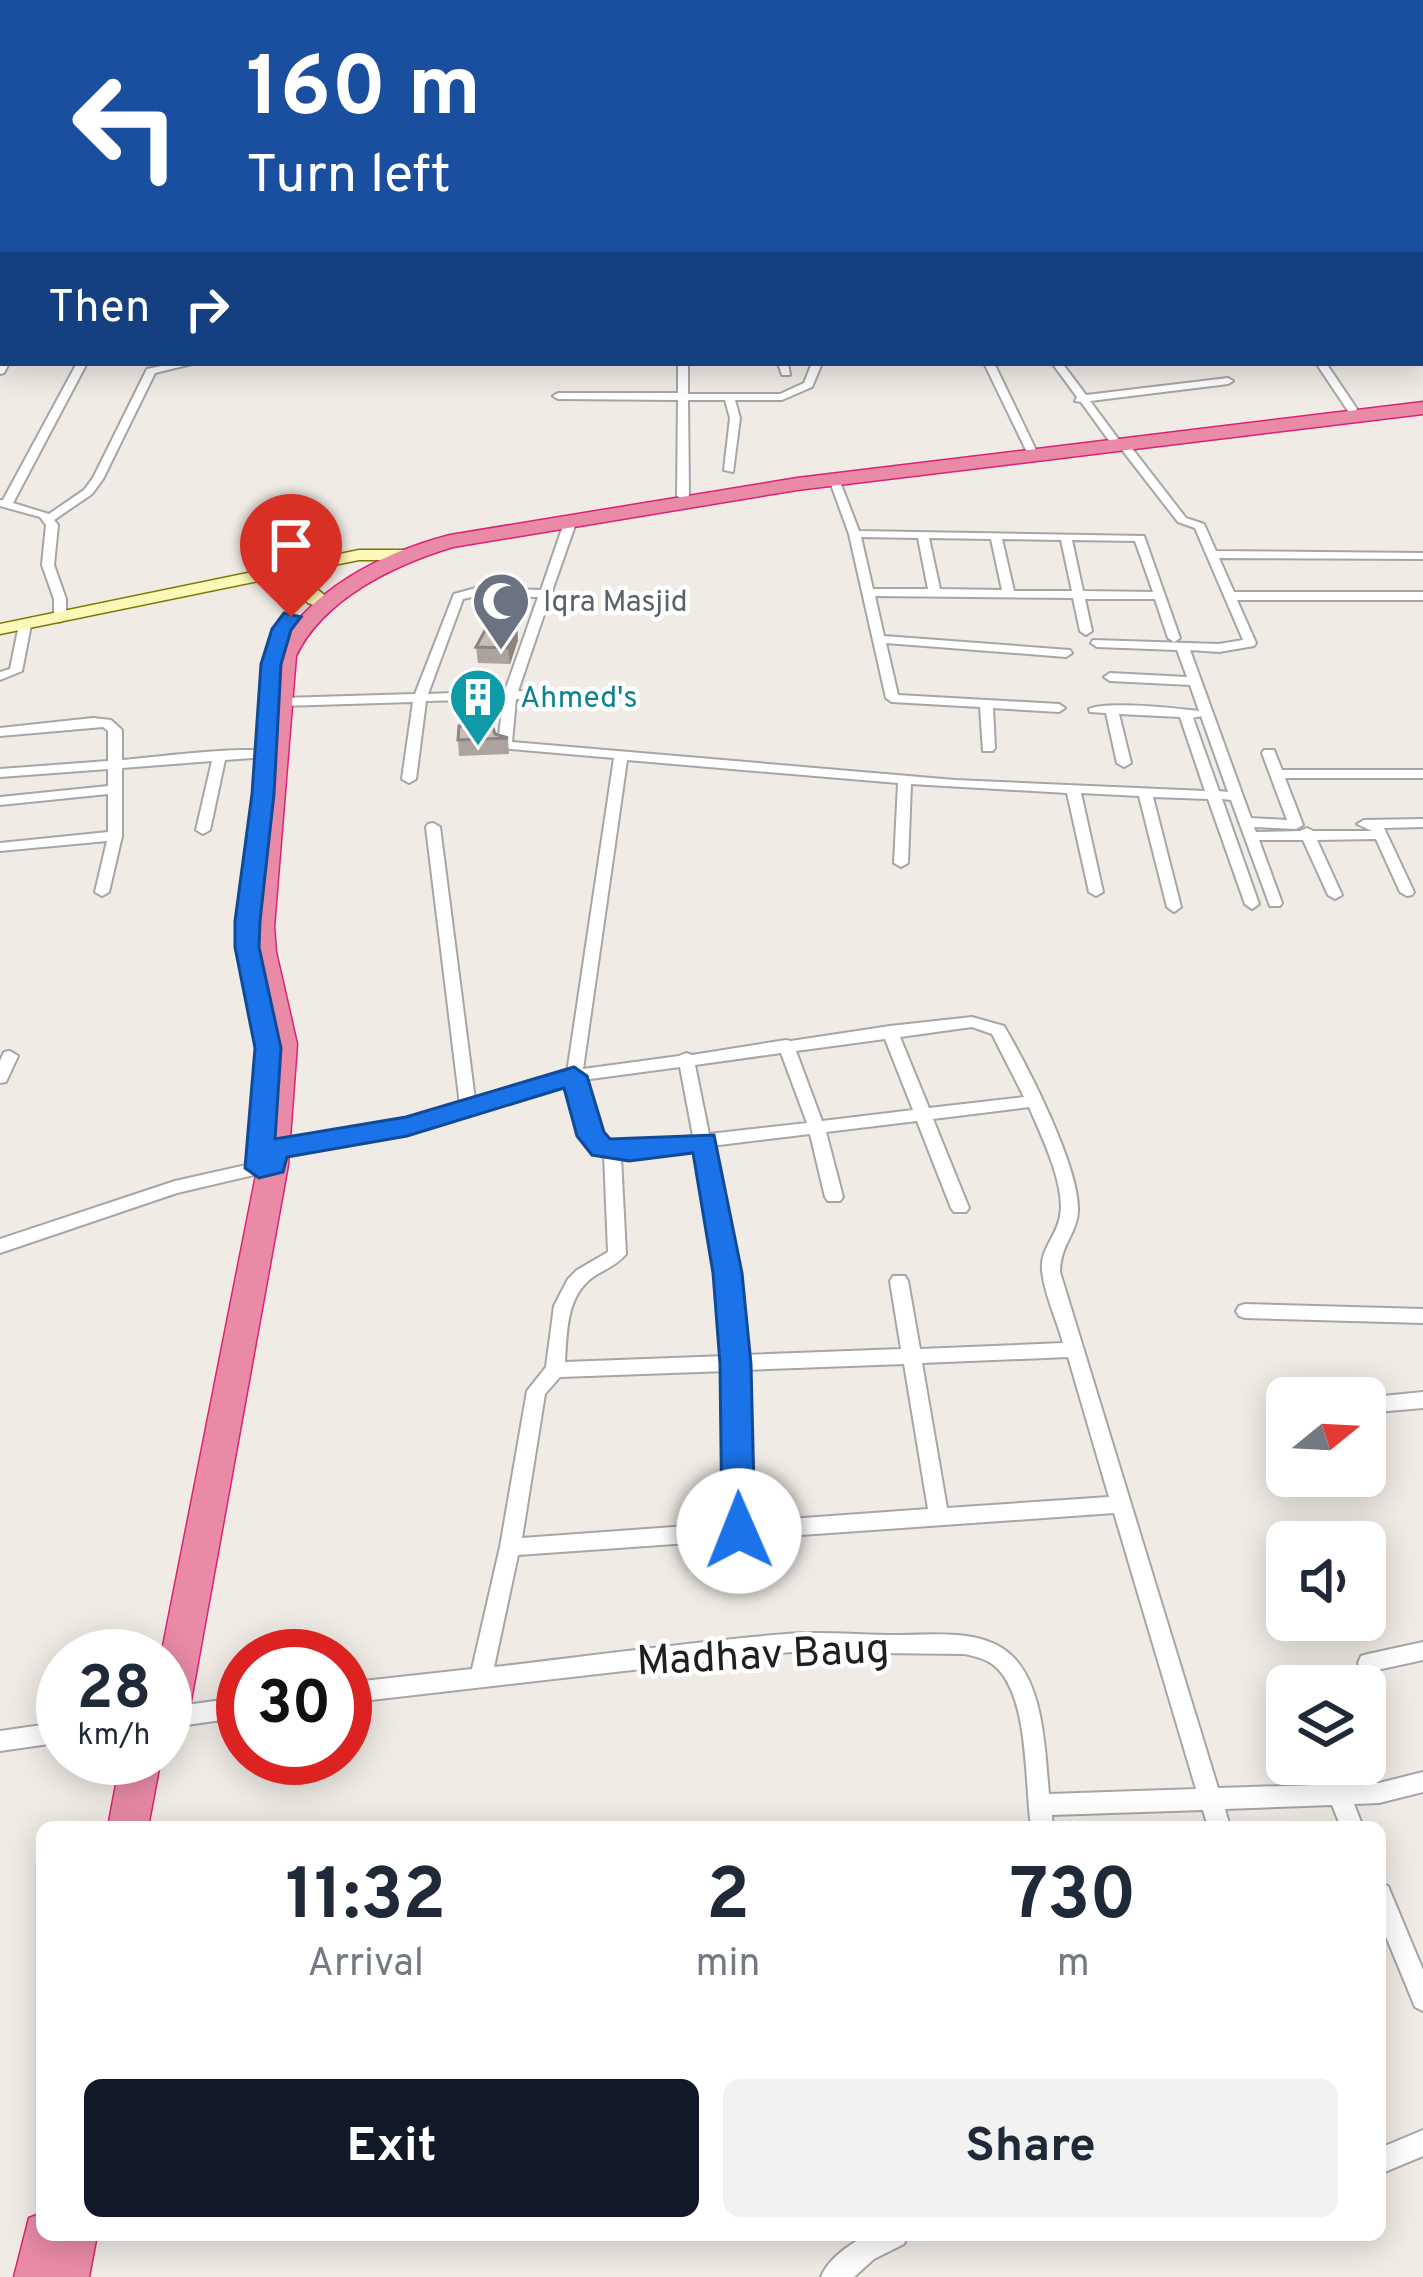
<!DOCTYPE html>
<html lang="en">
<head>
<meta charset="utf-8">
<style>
  :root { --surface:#fff; --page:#f2f2f3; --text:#1f2937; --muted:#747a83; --accent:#111827 }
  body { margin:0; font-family:Overpass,sans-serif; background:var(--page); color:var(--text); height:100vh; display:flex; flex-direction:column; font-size:45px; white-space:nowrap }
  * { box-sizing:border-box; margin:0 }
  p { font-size:39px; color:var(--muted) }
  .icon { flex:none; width:66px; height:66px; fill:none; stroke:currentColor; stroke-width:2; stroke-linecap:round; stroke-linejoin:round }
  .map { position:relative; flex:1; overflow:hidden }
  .details { position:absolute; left:36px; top:1821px; width:1350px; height:420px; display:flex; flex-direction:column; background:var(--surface); border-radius:18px; box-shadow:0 6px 30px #0003 }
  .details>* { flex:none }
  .banner { position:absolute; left:0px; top:0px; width:1425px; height:366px; box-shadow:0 6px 30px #0003; background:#1a4fa0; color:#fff; overflow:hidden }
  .needle { width:78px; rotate:72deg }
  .fabs { position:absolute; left:1266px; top:1377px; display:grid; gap:24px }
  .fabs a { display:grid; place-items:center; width:120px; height:120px; border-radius:18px; background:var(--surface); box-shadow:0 6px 30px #0003; font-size:60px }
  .speed { position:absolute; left:36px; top:1629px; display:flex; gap:24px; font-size:60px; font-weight:700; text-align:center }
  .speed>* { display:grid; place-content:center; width:156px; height:156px; border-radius:50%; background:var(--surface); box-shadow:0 6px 30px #0003; line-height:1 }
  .speed small { font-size:30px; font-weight:400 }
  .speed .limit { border:18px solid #d22; background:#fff; color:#111 }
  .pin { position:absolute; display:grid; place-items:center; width:102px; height:102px; color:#fff; margin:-123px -51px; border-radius:50% 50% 50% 0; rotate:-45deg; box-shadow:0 0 12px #0007 }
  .pin .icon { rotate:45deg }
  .me { position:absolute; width:132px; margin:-66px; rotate:359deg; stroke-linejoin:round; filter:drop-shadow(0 0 9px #0008) }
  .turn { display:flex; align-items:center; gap:42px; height:252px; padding:0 48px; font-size:54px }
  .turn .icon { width:156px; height:156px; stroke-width:2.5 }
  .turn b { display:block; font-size:84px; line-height:102px }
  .then { display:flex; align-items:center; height:114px; padding:0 48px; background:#0003; gap:24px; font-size:45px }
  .eta { display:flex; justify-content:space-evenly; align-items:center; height:204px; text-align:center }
  .eta b { font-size:72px; font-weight:700; line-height:84px }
  .action { display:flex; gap:24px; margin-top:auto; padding:24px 48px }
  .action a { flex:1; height:138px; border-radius:18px; background:var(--accent); color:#fff; font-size:48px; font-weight:700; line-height:138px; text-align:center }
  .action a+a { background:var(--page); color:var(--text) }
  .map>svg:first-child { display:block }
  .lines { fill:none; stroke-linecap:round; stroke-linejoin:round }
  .street-casing { stroke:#a6a6a6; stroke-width:4 }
  .secondary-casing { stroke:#7a7a02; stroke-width:3 }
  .highway-casing { stroke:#df2176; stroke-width:3 }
  .street { fill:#fff; fill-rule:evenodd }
  .secondary { fill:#fbf8b8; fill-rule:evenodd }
  .highway { fill:#e98ba6; fill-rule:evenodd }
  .wall { fill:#aca39e }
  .shaded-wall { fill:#8c8481 }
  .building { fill:#c8bdb8; stroke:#8c8481; stroke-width:3 }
  .route { fill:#1a73e8; stroke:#114b97; stroke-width:3 }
  .labels { text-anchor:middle; stroke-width:9; stroke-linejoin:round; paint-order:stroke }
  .far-worship-label { font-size:30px; fill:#5b616d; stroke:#fff; text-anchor:start }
  .far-culture-label { font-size:30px; fill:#0d838f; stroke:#fff; text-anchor:start }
  .near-street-label { font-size:42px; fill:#1f1f1f; stroke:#fff }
</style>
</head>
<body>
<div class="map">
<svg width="1423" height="2277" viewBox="0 0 1423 2277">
  <rect width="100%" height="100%" fill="#f0ebe5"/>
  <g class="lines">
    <g class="street-casing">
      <path id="street" d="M128,0L154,1L157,3H125Z
        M210,0H217L215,3H208Z
        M255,0H261L260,3H254Z
        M318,0H324V3H318Z
        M494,0L499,2L418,3L421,1Z
        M635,0H641L639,3H633Z
        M673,0H679L677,3H671Z
        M708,0H714L712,3H706Z
        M792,0H798L797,3H791Z
        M824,0H830V3H824Z
        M857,0H863V3H857Z
        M870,0H876L875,3H869Z
        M1234,0H1241L1243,3H1236Z
        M3,7V12L0,13V8Z
        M1422,26H1423V30H1422Z
        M0,31H3V35H0Z
        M0,67H3V71H0Z
        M0,85H3V90L0,91Z
        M0,112H3V117L0,118Z
        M0,129H3V134H0Z
        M0,197H3V203H0Z
        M0,257H3V263H0Z
        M1422,299H1423V305H1422Z
        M0,341H3V347H0Z
        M3,360V363H9L4,373L0,374V362Z
        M77,363H87L13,503L49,514L84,490L93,478L147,369L176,363H196L155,373L103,479L92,494L54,520L58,525L54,565L66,599V618L60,622L54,618V599L42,565L46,525L40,517L0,506V500H3Z
        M678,363H688V394H780L804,383L812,363H822L812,387L782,400H735L740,418L733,472L724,470L730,418L725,400H688L689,496L683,499L677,496L678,400L558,399L553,396L558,393H678Z
        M778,363H788L790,375H782Z
        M984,363H994L1036,450L1035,452L1026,450Z
        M1052,363H1062L1086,395L1228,378L1233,381L1228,384L1090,401L1119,440L1114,443L1110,442L1081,402L1075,401L1077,397Z
        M1316,363H1326L1357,409L1356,411H1348Z
        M1119,442H1127L1186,518L1204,524L1216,551L1423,553V559L1219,558L1234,592H1423V600H1237L1256,643L1254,646L1219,652L1190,650L1251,818L1287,820L1262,753L1264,750H1274L1282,770H1423V778H1285L1303,825L1296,829L1254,827L1256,832L1300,831L1307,828L1313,831H1372L1357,824L1364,820L1423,819V827L1384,828L1414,892L1412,895L1407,896L1400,892L1376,839L1317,840L1342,895L1335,899L1328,895L1303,840H1259L1282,903L1280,906H1270L1231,800L1222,799L1259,904L1252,909L1245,904L1208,799L1153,797L1181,907L1174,912L1167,907L1139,796L1081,793L1103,892L1096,896L1089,892L1067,793L911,784L908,863L901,867L894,863L898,783L627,760L583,1069L679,1056L686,1053L692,1055L786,1040L791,1041L890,1026L972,1017L1004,1026C1027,1065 1079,1166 1078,1210C1078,1232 1060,1245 1060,1272L1218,1788L1379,1783L1423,1772V1792L1379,1803L1354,1804L1363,1827H1341L1332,1805L1225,1809L1230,1827H1208L1203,1810L1052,1815L1053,1827H1031C1025,1785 1029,1701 998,1669C988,1659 978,1657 964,1654L790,1652L345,1703V1683L472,1669L500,1547L527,1391L546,1367L554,1306L568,1279L577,1270L608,1252L604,1154L583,1136L568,1083L407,1133L274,1155L266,1149L274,1143L406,1121L460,1105L426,827L428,824L433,823L440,827L475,1100L567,1073L614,758L500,748L498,745L503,699L426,701L416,779L409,783L402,779L413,702L282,706L276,702L282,698L415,694L454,594L476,588L541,590L565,520L571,517L577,520L552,591L554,594L550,597L518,691L610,695L616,699L610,703L516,699L512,742L955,780L1205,791L1180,717L1119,714L1131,763L1124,767L1117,763L1106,713L1090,712L1089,709C1107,701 1175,708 1199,711L1190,685L1110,681L1104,677L1110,673L1187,677L1177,650L1097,647L1091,643L1093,640L1219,644L1243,640L1195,528L1178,522L1119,446ZM476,596L538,597L505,691L428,694L463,599ZM1201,716L1228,792L1219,791L1193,718ZM972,1027L992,1034L1024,1097L929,1108L900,1037ZM885,1039L913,1110L822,1121L796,1051ZM781,1053L807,1123L709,1134L695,1065ZM680,1067L693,1136L615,1146L598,1133L583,1080ZM1029,1107C1041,1135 1066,1186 1060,1216C1057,1236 1040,1249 1042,1270C1044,1294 1057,1320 1063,1343L920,1349L908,1281L905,1276H893L890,1281L901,1349L744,1355L736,1273L711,1146L810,1134L825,1197L828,1201H840L843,1197L826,1132L917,1121L951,1208L954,1212H966L969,1208L933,1119ZM695,1148L718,1273L726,1356L565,1362C567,1333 566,1296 593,1277C605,1269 616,1266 626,1254L621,1157ZM1068,1357L1109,1497L947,1508L922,1363ZM904,1364L928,1509L749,1522L745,1370ZM727,1371L729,1523L522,1538L545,1394L560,1377ZM1114,1513L1196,1789L1049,1794C1045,1752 1044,1685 1011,1655C982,1628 933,1635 896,1635C860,1635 822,1631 786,1634C689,1642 591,1656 494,1667L518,1555Z
        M834,476L839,479L859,531L1144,536L1180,638L1174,642L1168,638L1155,599H1085L1092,631L1086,635L1080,631L1073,598L875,596L884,636L1070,650L1072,653L1066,657L886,643L898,695L1059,704L1065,708L1059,712L993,708L995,748L993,751H983L980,707L892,702L886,698L849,534L829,479ZM861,537L918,538L928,589H873ZM929,538L991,539L1002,590L940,589ZM1002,539L1061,540L1072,591H1014ZM1072,540L1135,541L1153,592L1083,591Z
        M25,621L31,625L22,671L0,680V672L10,669L19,625Z
        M93,718L111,720L122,730V760C150,758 255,744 273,753L266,757L225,760L210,830L203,834L196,830L212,761L122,768V836L109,892L102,896L95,892L107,841L0,851V843L108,832V794L0,805V797L108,786V769L0,777V769L108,761V731L103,727L0,736V728Z
        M10,1051L18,1056L6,1082L0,1083V1061L4,1052Z
        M273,1159L281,1165L279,1169L177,1193L0,1253V1239L175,1181Z
        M1245,1304L1423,1309V1323L1245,1318L1239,1316L1236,1311L1239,1306Z
        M1423,1392V1408L1365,1413L1363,1398Z
        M1281,1404H1287V1420L1274,1417L1272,1412L1274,1407Z
        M1423,1642V1660L1368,1672L1361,1670L1358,1663L1361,1656L1368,1654Z
        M243,1697V1717L165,1728V1708Z
        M63,1722V1742L0,1751V1731Z
        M1380,1883L1388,1886L1423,1970V2011L1415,2007L1380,1922Z
        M1423,2130V2156L1380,2174V2148Z
        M867,2235H908L904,2244L874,2259L854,2277H821C828,2259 850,2244 867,2235Z"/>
    </g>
    <g class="secondary-casing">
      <path id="secondary" d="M359,550H406L414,555L406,560H359L299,572C310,584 323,593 334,604L325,609L308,603L283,576L0,634V624Z"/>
    </g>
    <g class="highway-casing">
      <path id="highway" d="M1423,402V414L797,490L453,547C394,565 324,598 296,656L274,927L276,952L297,1044L288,1165L185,1734L179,1747L165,1752V1656H161L258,1165L269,1044L248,952V927L274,656C306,591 381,553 450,535L797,478Z
        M121,1758H161L148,1827H108Z
        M42,2213V2235H97L89,2277H14L29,2218Z"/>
    </g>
    <use href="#street" class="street"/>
    <use href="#secondary" class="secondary"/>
    <use href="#highway" class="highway"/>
  </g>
  <path class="wall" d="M517,625L518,640L510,664L478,663L476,647Z
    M495,734L508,738L509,754L459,756L458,740Z"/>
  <path class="shaded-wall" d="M517,625L518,640L510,664L508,648Z"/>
  <path class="building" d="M489,623L517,625L508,648L476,647Z
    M492,725L495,734L508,738L458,740L459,726Z"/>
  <path class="route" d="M284,613L301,617L291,630L281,664L274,794L260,921L259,947L281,1048L275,1139L406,1117L574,1067L587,1076L604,1132L610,1139L714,1135L742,1273L751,1364L755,1531L750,1541L739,1545L727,1541L722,1531L720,1364L713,1273L693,1153L629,1161L592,1155L577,1136L564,1088L407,1136L287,1157L283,1172L259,1178L245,1168L255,1048L235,947V921L252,794L261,664L272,629Z"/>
  <defs>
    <g id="mosque-pin" transform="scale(3)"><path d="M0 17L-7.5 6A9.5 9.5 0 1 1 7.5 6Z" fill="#6b7280" stroke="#fff"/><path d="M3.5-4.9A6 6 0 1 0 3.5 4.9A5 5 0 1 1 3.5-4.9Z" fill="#fff"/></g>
    <g id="building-pin" transform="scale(3)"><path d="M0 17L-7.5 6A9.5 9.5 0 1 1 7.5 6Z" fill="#0f9aa8" stroke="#fff"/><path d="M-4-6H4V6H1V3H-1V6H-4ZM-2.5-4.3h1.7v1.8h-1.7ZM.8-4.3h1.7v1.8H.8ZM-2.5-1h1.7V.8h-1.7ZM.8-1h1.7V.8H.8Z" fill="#fff"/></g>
  </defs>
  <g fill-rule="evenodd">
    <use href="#mosque-pin" x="501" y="601"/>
    <use href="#building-pin" x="478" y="697"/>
  </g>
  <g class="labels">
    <g class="far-worship-label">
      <text x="543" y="611">Iqra Masjid</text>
    </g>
    <g class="far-culture-label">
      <text x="520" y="707">Ahmed's</text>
    </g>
    <g class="near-street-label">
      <text transform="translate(763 1653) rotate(-3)" y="15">Madhav Baug</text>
    </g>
  </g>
</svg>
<div class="fabs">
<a><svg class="needle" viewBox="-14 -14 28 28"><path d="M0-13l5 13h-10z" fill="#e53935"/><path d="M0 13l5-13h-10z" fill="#747a83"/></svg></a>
<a><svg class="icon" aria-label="sound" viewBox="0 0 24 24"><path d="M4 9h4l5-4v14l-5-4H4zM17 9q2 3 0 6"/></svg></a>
<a><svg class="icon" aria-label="layers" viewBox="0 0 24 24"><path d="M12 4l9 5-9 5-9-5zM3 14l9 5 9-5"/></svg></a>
</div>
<div class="speed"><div>28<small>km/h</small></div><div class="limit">30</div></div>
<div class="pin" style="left:291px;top:617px;background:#d93025"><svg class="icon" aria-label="arrive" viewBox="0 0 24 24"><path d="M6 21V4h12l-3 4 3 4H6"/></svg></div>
<svg class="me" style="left:739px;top:1531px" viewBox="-20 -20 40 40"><circle r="19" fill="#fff"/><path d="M0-13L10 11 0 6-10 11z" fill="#1a73e8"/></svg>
<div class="banner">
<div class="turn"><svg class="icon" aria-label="left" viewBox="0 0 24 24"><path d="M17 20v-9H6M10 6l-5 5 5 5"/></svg><div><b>160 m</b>Turn left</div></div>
<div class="then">Then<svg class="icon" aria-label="right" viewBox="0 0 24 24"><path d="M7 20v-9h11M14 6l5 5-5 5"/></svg></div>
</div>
<section class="details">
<div class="eta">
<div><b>11:32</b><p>Arrival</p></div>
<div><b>2</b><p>min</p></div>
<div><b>730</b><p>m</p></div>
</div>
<div class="action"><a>Exit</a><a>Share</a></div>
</section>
</div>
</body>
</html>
